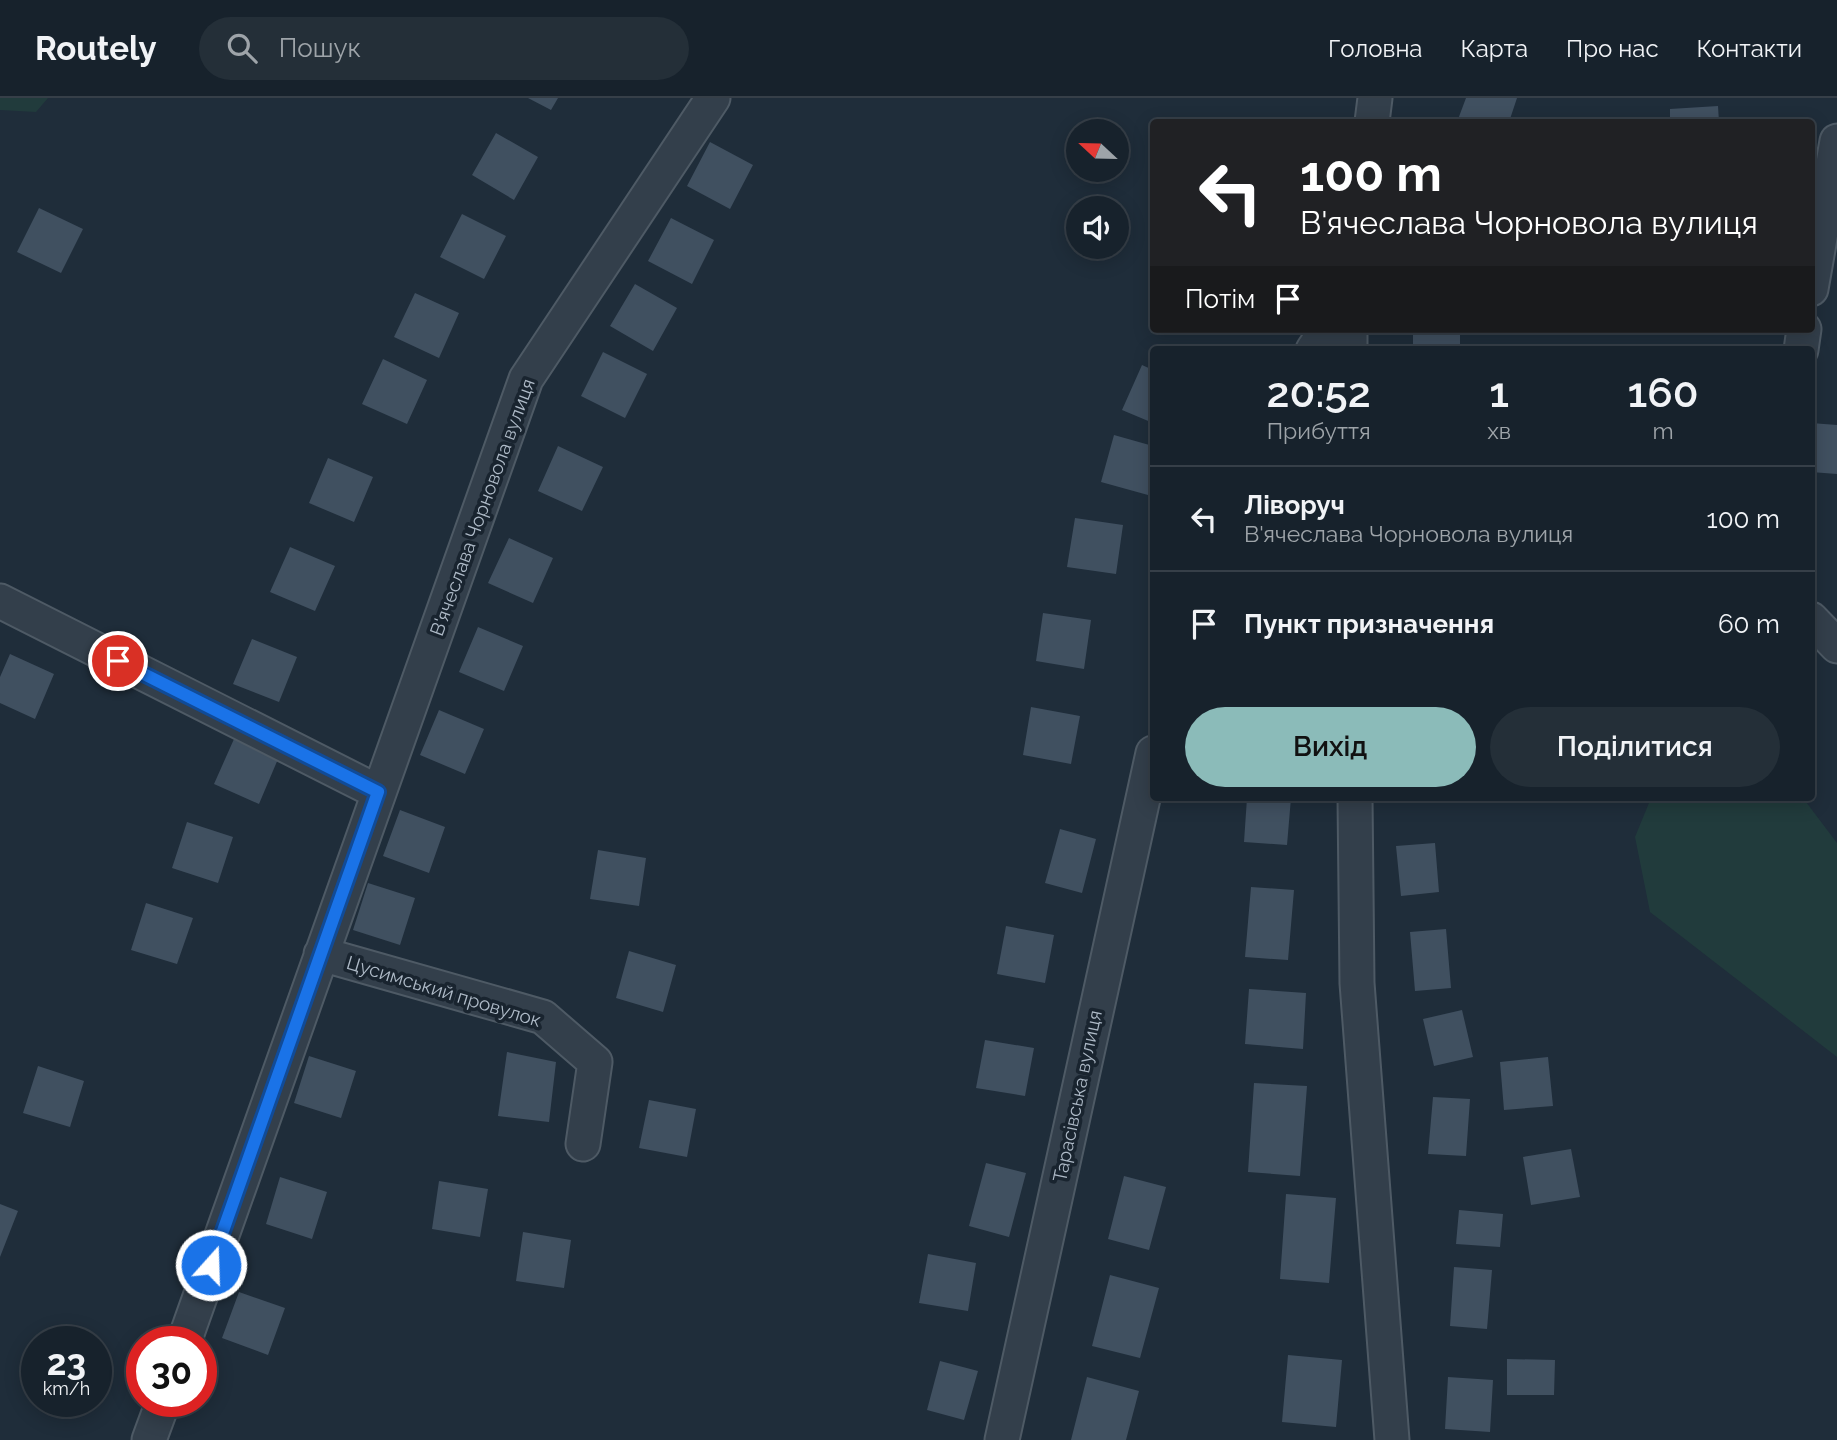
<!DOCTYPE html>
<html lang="uk">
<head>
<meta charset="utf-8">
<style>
  :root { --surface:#17222c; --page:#242f38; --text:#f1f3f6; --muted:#9ea4a9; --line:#363f48; --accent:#8bbbb9 }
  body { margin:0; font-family:Raleway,sans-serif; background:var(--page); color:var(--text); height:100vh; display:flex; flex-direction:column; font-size:26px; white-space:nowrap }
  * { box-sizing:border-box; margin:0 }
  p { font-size:23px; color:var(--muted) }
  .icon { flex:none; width:38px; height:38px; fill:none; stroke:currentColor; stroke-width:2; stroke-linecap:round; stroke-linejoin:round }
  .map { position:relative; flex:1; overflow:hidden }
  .panel { position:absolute; left:1150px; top:248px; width:665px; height:455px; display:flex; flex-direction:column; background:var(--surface); border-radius:7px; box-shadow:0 4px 18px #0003,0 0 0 2px var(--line) }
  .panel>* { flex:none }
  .top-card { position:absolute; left:1150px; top:21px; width:665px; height:214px; border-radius:7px; box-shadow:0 4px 18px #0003,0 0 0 2px var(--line); background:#202124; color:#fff; overflow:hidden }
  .needle { width:46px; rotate:292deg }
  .buttons { position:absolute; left:1066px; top:21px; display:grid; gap:14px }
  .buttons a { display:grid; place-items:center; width:63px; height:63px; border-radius:50%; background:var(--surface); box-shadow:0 4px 18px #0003,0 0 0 2px var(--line); font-size:35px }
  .speed { position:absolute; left:21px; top:1228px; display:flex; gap:14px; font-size:35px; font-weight:700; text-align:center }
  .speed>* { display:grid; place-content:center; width:91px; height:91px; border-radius:50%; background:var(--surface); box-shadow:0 4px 18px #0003,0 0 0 2px var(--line); line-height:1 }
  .speed small { font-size:18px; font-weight:400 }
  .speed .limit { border:10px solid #d22; background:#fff; color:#111 }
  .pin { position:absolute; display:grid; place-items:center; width:60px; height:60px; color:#fff; margin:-30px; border:4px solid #fff; border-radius:50%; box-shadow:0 2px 7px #0007 }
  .me { position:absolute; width:77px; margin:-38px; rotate:20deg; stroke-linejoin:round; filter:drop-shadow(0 0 5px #0008) }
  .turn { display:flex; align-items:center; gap:24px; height:147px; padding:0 35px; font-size:32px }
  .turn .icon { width:91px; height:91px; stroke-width:2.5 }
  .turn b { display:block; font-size:49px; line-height:60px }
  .then { display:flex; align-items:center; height:66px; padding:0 35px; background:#0003; gap:14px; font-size:26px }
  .eta { display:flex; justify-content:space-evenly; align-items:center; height:119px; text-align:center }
  .eta b { font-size:42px; font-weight:600; line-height:49px }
  .button { display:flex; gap:14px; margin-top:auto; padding:14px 35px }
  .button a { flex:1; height:80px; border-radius:42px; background:var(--accent); color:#111; font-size:28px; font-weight:600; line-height:80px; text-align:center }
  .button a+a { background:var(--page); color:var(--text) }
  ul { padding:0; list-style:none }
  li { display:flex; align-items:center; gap:21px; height:105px; padding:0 35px; border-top:2px solid var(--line) }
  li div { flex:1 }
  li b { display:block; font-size:26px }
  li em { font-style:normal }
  header { display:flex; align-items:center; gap:42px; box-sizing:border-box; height:98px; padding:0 35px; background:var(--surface); border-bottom:2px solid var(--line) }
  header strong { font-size:33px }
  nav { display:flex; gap:38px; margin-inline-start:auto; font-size:24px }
  .search { width:490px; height:63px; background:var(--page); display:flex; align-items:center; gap:18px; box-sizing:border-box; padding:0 24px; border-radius:38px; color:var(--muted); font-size:26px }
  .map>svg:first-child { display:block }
  .green { fill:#213b3c }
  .building { fill:#405060 }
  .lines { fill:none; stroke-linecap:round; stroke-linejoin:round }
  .minor-casing { stroke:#4e5a65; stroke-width:37 }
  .minor { stroke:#333f4b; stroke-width:33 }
  .route-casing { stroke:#114b97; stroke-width:18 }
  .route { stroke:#1a73e8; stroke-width:12 }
  .labels { text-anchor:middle; stroke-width:7; stroke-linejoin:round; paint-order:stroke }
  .street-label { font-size:19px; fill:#aebac7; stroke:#19242f }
</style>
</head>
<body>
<header>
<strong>Routely</strong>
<div class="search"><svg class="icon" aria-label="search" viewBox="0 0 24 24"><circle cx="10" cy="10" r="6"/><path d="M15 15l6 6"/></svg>Пошук</div>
<nav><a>Головна</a><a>Карта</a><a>Про нас</a><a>Контакти</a></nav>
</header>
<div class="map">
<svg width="1837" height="1342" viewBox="0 0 1837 1342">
  <rect width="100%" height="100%" fill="#1f2d3a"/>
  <path class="green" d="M0,0H48L36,14L0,12Z
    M1651,700H1803L1837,745V959L1650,814L1635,739Z"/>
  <path class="building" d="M528,0H558L551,12Z
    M1466,0H1517L1509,24H1457Z
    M1718,8L1719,24H1670V11Z
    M496,35L538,59L514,102L472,77Z
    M710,44L753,67L730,111L687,88Z
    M39,110L83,131L61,175L17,154Z
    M462,116L506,138L484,181L440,159Z
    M671,120L714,142L692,186L648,163Z
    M635,186L677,210L653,253L610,228Z
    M415,195L459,215L439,260L394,239Z
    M1413,236H1460V252H1413Z
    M603,254L647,276L625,320L581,298Z
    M383,261L427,282L407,326L362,306Z
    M1142,267L1153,272V325L1122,312Z
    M1811,325L1837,327V376L1811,374Z
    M1114,337L1153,348V380L1148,397L1101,384Z
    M558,348L603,369L582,413L538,393Z
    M328,360L373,379L354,424L309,405Z
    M1075,420L1123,427L1116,476L1067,469Z
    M509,440L553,460L533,505L488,485Z
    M290,449L335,468L315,513L270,494Z
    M1043,515L1091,522L1084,571L1036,563Z
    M478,529L523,548L504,593L459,574Z
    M252,541L297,559L279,604L233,586Z
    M10,556L54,576L35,621L0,605V579Z
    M1031,609L1080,618L1071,666L1023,657Z
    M439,612L484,631L465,676L420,657Z
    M234,641L278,661L259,706L214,686Z
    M1247,700H1291L1287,747L1244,744Z
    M400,712L445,729L429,775L383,758Z
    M187,724L233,739L218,785L172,770Z
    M1060,731L1096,741L1082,795L1045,785Z
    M1435,745L1439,794L1401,798L1396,748Z
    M598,752L646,760L639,808L590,801Z
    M368,785L415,800L400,847L353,832Z
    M1251,789L1294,792L1288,862L1245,859Z
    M146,805L193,820L177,866L131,852Z
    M1006,828L1054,837L1045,885L997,876Z
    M1446,831L1451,890L1415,893L1410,834Z
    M629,853L676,867L663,914L616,900Z
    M1249,891L1306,895L1303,951L1245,946Z
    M1462,912L1473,959L1434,968L1423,921Z
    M985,942L1034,950L1025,998L976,990Z
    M507,954L556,964L549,1024L498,1018Z
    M309,958L356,973L341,1020L294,1005Z
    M1548,959L1553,1008L1504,1012L1500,964Z
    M38,968L84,983L70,1029L23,1015Z
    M1254,985L1307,988L1300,1078L1248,1074Z
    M1433,999L1470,1001L1466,1058L1428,1056Z
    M649,1002L696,1011L687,1059L639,1050Z
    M1571,1051L1580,1099L1531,1107L1523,1059Z
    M986,1065L1026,1075L1009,1139L969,1128Z
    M1124,1078L1166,1089L1149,1152L1108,1141Z
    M280,1079L327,1094L312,1141L266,1126Z
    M439,1083L488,1091L480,1139L432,1131Z
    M1286,1096L1336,1100L1329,1185L1280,1181Z
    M0,1106L18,1113L0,1159Z
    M1459,1112L1503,1116L1500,1149L1456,1146Z
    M523,1134L571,1142L564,1190L516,1183Z
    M928,1156L976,1165L968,1213L919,1205Z
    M1454,1169L1492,1172L1487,1231L1450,1228Z
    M1110,1177L1159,1190L1140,1260L1092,1248Z
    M239,1194L285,1210L268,1257L222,1240Z
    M1288,1257L1342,1262L1336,1329L1282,1324Z
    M1507,1261L1555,1262L1554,1297H1507Z
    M940,1263L978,1273L964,1322L927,1312Z
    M1087,1279L1139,1293L1126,1342H1071Z
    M1448,1279L1493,1282L1490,1334L1445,1331Z"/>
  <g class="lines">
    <g class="minor-casing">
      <path id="minor" d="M1372,24L1375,0
        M1811,191L1837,43
        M1350,231V252
        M1313,252L1327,231
        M1801,252L1804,231
        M0,503L378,694
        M1811,521L1837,548
        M1355,700L1357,885L1392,1342
        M321,856L543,919L595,964L583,1046
        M184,1244L526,281L713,0
        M149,1342L163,1304
        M1002,1342L1153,655"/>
    </g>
    <use href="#minor" class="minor"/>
  </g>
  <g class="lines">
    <g class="route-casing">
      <path id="route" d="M118,563L378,694L211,1167"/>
    </g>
    <use href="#route" class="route"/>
  </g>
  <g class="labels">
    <g class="street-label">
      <text transform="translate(482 409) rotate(-70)" y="7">В'ячеслава Чорновола вулиця</text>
      <text transform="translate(444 893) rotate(17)" y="7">Цусимський провулок</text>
      <text transform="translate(1077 998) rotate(-78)" y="7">Тарасівська вулиця</text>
    </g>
  </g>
</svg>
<div class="buttons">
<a><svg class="needle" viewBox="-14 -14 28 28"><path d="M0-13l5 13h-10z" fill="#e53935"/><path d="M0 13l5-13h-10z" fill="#9ea4a9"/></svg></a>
<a><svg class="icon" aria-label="sound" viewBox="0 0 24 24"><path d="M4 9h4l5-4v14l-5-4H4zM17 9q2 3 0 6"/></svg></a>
</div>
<div class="speed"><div>23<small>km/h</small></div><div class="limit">30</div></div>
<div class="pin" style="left:118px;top:563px;background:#d93025"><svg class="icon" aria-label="arrive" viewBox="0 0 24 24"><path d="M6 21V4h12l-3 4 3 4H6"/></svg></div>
<svg class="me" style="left:211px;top:1167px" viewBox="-20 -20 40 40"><circle r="17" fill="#1a73e8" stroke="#fff" stroke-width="3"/><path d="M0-11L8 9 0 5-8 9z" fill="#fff"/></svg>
<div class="top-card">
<div class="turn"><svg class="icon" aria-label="left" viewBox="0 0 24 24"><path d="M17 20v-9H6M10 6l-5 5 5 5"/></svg><div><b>100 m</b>В'ячеслава Чорновола вулиця</div></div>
<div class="then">Потім<svg class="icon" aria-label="arrive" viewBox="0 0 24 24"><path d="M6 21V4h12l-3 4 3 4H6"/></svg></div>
</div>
<section class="panel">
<div class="eta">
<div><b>20:52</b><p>Прибуття</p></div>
<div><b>1</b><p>хв</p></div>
<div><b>160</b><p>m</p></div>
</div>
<ul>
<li><svg class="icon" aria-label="left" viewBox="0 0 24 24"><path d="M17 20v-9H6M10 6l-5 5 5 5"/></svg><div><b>Ліворуч</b><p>В'ячеслава Чорновола вулиця</p></div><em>100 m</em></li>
<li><svg class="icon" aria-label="arrive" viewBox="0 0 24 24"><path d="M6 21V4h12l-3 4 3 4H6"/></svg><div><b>Пункт призначення</b></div><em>60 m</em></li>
</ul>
<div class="button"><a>Вихід</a><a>Поділитися</a></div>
</section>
</div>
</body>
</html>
